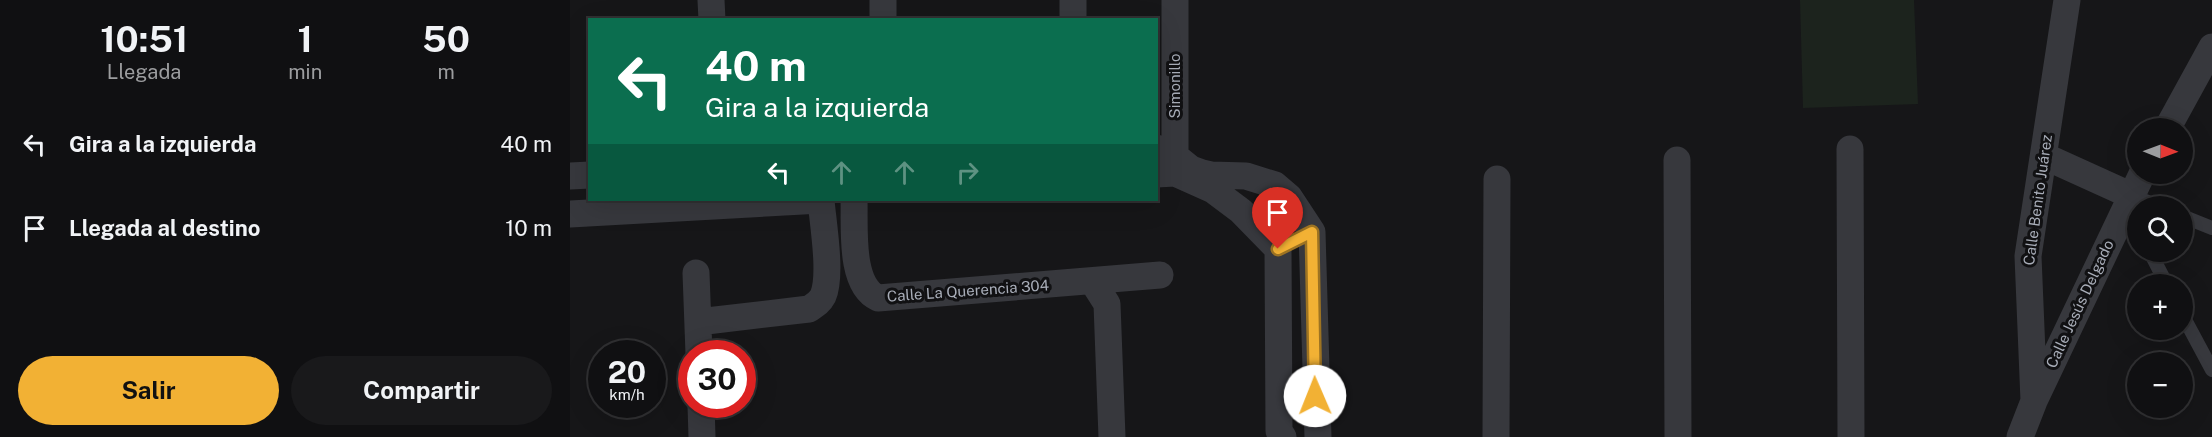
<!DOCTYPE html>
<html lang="es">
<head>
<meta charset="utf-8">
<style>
  :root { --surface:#101012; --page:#19191b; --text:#f1f3f6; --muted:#9c9d9f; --line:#303032; --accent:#f2b134 }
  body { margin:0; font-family:"Public Sans",sans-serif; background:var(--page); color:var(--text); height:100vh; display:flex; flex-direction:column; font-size:22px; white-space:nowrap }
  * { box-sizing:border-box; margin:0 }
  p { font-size:20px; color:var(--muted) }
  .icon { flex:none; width:33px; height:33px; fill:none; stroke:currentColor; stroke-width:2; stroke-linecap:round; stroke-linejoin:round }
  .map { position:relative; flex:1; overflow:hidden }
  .details { display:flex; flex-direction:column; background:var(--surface); width:570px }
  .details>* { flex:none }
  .guide { position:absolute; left:18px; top:18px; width:570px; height:183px; border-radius:0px; box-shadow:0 6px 24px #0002,0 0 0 2px var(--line); background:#0b6e4f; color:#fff; overflow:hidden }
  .needle { width:39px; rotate:91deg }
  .fabs { position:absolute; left:1557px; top:118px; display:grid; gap:12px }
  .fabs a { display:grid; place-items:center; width:66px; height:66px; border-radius:50%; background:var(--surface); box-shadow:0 6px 24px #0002,0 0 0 2px var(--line); font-size:30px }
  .speed { position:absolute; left:18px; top:340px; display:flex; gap:12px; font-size:30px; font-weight:700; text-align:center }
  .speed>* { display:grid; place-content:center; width:78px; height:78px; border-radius:50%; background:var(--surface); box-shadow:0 6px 24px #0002,0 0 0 2px var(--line); line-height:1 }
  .speed small { font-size:15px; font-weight:400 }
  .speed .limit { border:9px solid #d22; background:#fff; color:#111 }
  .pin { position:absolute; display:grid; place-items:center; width:51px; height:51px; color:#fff; margin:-62px -26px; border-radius:50% 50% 50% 0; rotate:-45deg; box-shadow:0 0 6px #0007 }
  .pin .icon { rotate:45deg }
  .me { position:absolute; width:66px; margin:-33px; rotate:359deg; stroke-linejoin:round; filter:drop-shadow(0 0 4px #0008) }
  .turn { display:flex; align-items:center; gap:21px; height:126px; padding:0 18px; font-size:27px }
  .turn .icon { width:78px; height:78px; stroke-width:2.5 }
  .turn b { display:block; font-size:42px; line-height:51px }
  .lanes { display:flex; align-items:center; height:57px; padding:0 18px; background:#0003; justify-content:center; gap:30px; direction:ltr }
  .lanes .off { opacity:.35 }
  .eta { display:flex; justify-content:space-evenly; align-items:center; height:102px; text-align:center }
  .eta b { font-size:36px; font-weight:700; line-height:42px }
  .action { display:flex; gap:12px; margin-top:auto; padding:12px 18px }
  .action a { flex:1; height:69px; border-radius:36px; background:var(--accent); color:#111; font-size:24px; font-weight:700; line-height:69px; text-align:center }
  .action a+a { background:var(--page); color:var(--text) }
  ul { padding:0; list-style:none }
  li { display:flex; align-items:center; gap:18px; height:84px; padding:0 18px }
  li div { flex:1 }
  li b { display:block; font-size:22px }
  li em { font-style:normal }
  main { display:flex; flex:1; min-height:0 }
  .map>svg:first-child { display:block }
  .grass { fill:#1c231d }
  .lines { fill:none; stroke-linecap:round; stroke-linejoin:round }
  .lane { stroke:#37383d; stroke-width:14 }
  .street { stroke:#37383d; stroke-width:27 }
  .route-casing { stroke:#9d7322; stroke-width:15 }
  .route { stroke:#f2b134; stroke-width:10 }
  .labels { text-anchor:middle; stroke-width:6; stroke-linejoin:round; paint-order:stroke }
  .street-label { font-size:15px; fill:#a8adb8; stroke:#111113 }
</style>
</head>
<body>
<main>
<section class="details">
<div class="eta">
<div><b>10:51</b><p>Llegada</p></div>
<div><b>1</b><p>min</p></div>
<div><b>50</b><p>m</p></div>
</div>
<ul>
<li><svg class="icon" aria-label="left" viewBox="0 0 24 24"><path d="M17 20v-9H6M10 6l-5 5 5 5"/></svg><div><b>Gira a la izquierda</b></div><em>40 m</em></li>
<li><svg class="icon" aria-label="arrive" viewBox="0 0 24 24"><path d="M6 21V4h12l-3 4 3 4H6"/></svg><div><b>Llegada al destino</b></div><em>10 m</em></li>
</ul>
<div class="action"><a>Salir</a><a>Compartir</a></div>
</section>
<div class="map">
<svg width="1642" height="437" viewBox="0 0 1642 437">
  <rect width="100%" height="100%" fill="#161618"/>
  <path class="grass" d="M1230,0H1344L1348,104L1233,108Z"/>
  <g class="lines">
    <path class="lane" d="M1560,195L1591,207
      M1556,207L1568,229
      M1612,216L1642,228
      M1580,252L1597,285
      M1612,314L1642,370"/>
    <path class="street" d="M141,0L142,20
      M313,0V20
      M503,0V20
      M1597,129L1642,47
      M586,148L605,156L621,169L632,173L641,175L676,176L705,185L719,197L742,232L748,437
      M1280,149L1281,437
      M1474,156L1560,195
      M1107,160L1108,437
      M605,172V0
      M586,174L605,173L643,190L671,211L708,249L709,431L713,437
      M0,176L20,175
      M284,200C285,226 279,285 308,298L590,275
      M0,214L251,200
      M126,273L129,354
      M523,282L537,304L542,437
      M128,322L239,309C245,305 250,302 253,296C262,275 253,224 251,200
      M1464,401L1458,256L1497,0
      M131,405L132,437
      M926,437L927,179
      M1450,437L1464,401L1572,174"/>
  </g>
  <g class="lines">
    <g class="route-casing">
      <path id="route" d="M708,249L742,232L745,396"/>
    </g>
    <use href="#route" class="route"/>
  </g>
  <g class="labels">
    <g class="street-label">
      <text transform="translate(605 86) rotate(-90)" y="5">Simonillo</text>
      <text transform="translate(1468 200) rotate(-82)" y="5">Calle Benito Juárez</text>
      <text transform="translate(398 291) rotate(-4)" y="5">Calle La Querencia 304</text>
      <text transform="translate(1510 304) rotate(-65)" y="5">Calle Jesús Delgado</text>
    </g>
  </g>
</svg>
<div class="fabs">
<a><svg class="needle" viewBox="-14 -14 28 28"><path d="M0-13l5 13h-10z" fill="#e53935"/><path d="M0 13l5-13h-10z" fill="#9c9d9f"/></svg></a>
<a><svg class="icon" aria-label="search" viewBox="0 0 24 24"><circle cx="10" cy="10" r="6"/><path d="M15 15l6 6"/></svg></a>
<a>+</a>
<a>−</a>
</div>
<div class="speed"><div>20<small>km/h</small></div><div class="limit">30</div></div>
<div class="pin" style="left:708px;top:249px;background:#d93025"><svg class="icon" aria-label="arrive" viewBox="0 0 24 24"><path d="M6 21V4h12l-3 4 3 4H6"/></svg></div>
<svg class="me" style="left:745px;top:396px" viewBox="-20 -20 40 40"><circle r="19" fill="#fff"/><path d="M0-13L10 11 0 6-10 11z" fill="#f2b134"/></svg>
<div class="guide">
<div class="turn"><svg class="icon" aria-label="left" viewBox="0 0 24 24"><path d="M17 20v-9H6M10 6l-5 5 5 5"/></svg><div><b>40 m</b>Gira a la izquierda</div></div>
<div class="lanes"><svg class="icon" aria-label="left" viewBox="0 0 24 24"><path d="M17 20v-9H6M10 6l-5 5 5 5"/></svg><svg class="icon off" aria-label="ahead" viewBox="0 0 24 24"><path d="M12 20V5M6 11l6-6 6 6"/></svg><svg class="icon off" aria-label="ahead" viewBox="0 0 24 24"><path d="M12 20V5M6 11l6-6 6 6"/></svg><svg class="icon off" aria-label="right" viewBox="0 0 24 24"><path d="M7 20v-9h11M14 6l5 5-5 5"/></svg></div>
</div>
</div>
</main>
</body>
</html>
